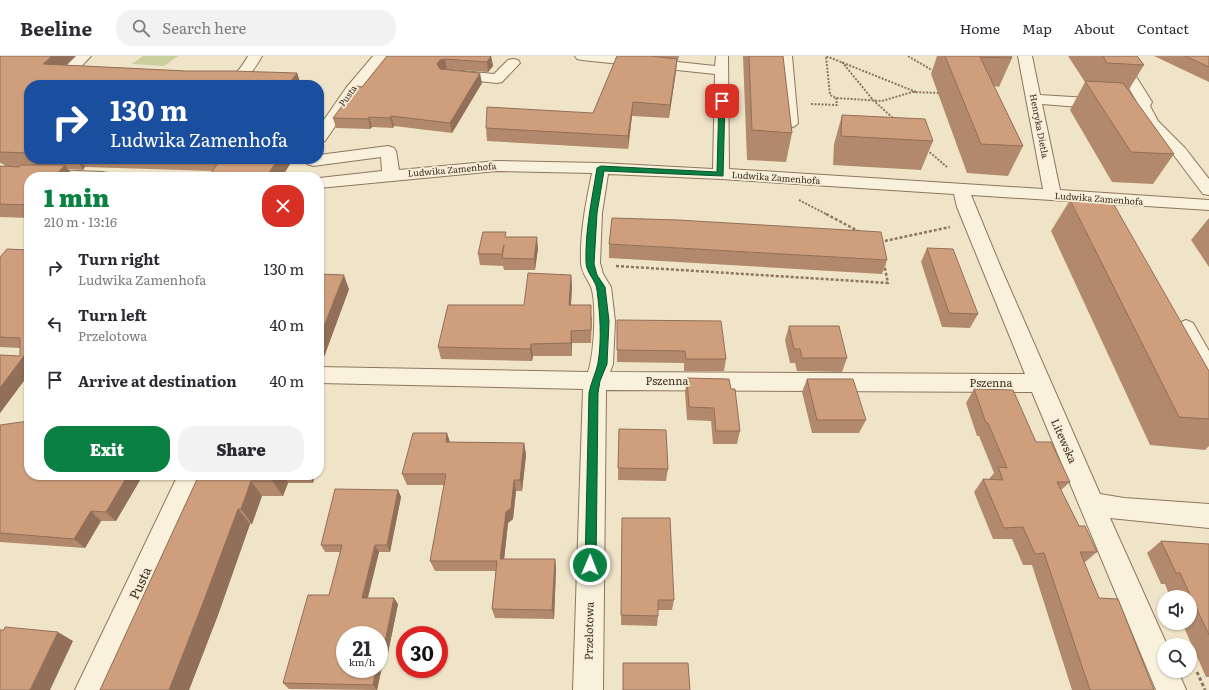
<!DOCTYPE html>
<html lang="en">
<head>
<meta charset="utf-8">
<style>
  :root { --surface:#fff; --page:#f2f2f3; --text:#2b2b33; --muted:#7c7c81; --line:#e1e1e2; --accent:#0b8043 }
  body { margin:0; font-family:Literata,serif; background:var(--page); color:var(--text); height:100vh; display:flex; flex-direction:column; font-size:15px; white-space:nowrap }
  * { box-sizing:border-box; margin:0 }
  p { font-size:13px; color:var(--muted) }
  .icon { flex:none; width:22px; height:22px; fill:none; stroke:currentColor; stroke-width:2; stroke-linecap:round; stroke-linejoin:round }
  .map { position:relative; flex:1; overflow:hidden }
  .sheet { position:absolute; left:24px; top:116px; width:300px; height:308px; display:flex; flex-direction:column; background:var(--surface); border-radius:16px; box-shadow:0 1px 3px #0004 }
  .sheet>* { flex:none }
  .banner { position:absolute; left:24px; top:24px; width:300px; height:84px; border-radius:16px; box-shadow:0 1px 3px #0004; background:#1a4fa0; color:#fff; overflow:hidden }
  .controls { position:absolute; left:1157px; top:534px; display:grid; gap:8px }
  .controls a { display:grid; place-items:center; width:40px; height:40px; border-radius:50%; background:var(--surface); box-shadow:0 1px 3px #0004; font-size:20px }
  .speed { position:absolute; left:336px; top:570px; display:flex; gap:8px; font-size:20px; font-weight:700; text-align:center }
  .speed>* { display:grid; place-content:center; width:52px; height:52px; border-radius:50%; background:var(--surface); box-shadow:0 1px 3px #0004; line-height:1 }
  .speed small { font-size:10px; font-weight:400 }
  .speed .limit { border:6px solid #d22; background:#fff; color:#111 }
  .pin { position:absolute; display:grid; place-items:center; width:34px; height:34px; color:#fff; margin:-17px; border-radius:8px; box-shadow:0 2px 6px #0006 }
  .me { position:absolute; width:44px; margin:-22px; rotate:1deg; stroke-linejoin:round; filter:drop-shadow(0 0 3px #0008) }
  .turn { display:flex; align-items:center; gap:14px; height:84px; padding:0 20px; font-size:18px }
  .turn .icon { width:52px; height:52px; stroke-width:2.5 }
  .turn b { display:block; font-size:28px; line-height:34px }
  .round { display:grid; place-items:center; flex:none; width:42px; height:42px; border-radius:16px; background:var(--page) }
  .headline { display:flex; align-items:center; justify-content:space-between; height:68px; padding:0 20px }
  h1 { font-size:24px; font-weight:800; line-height:30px; color:var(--accent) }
  .primary-button { display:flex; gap:8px; margin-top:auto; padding:8px 20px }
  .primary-button a { flex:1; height:46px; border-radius:16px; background:var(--accent); color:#fff; font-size:16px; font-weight:800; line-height:46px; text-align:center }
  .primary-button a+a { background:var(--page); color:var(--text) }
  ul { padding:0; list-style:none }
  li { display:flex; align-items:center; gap:12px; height:56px; padding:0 20px }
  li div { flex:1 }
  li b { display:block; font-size:15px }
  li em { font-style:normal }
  header { display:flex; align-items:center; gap:24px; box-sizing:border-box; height:56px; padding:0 20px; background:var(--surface); border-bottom:1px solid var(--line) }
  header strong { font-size:19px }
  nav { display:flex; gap:22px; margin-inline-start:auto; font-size:14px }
  .search { width:280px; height:36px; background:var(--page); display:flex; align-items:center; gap:10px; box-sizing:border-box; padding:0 14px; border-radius:16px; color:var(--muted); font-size:15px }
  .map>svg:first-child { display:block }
  .green { fill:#c9cf9b }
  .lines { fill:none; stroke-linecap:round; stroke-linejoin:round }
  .minor-casing { stroke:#8d765c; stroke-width:2 }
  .path-far2 { stroke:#8d765c; stroke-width:2; stroke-dasharray:2 1.5; stroke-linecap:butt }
  .path-far1 { stroke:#8d765c; stroke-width:2.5; stroke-dasharray:3 2; stroke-linecap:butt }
  .path { stroke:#8d765c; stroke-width:3; stroke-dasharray:3.5 2.5; stroke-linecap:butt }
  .minor { fill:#faf1dc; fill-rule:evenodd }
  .wall { fill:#b2896c }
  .shaded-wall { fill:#916f58 }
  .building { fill:#cf9f7d; stroke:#916f58 }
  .route { fill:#0b8043; stroke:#07532c }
  .labels { text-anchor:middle; stroke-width:3.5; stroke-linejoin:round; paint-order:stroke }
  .far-street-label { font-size:9px; fill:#3d2e20; stroke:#f7eed8 }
  .street-label { font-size:11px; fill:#3d2e20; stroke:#f7eed8 }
  .near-street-label { font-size:13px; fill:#3d2e20; stroke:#f7eed8 }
</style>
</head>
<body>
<header>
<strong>Beeline</strong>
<div class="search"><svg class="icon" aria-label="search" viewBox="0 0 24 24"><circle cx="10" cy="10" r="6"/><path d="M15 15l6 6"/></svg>Search here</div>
<nav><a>Home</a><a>Map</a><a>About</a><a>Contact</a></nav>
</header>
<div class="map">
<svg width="1209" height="634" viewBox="0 0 1209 634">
  <rect width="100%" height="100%" fill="#f0e4c8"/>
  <path class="green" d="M143,0H178L164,10L132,8Z"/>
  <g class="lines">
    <g class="minor-casing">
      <path id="minor" d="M76,0H91L78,14L95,17L97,20L95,23C86,25 67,24 61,15Z
        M248,0H262C251,20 240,33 215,27L213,24L215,21C236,16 236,21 248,0Z
        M373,0H387L357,38L325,85L319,87V71L346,32Z
        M575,0H621L715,10L716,0H728L729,113L1043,133L1018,0H1032L1040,39L1104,43L1109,45L1112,48L1109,51L1104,53L1042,48L1060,134L1209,144V154L971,139L1001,212L1100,438L1124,442L1209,448V472L1110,462L1167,589H1164V615H1178L1186,634H1156L1032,336L606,334L603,634H573L583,333L319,327V311L588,316C594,300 597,247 591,231C587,222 581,216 581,206C580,176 586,146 592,117L497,115L319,132V122L382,115L381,101L313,110L307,108L305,105L306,103H319V99L388,90L394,92L396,95L399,114L497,105L601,107L713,113L715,18L582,4L577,3ZM608,118L721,123L954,138L957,151L1025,318L610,316L613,308L615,265L611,231L603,218L600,207L602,157Z
        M778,0H792L798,67L795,70L790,72L785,70L782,67Z
        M1105,0H1119L1137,22L1152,46L1150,50L1158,65L1185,92L1209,123V139L1203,138L1173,98L1146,70L1134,50L1137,46L1126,27Z
        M513,3L518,4L520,7L502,26L497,27L451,22L446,21L444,18L446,15L451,14L494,18L508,4Z
        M0,112L102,116L108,117L110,121H29V123L0,122Z
        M1186,264L1193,267L1209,295V324L1201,322L1176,272L1179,267Z
        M178,419H202L106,634H75Z"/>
    </g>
    <path class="path-far2" d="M908,0L935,16
      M842,6L873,44L894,63
      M916,36L826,0L830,39L836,42L882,45L912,36L940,37
      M811,48L837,49L836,42
      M927,94L947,111
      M799,144L828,159"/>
    <path class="path-far1" d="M826,158L860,176
      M880,186L950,171
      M616,210L888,227L884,208"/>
    <path class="path" d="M1190,601L1194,610
      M1197,616L1205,634"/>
    <use href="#minor" class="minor"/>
  </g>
  <path class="wall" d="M0,0H75L65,9L186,15L297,17L301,29H29V103H293L282,121H208L213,115L85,111L83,114L68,113L74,121H29V162L0,161V110H5L3,108L0,107Z
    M387,0H491L493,10L488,16L447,13H443L482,27L452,77L394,70L393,72L372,71L370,73L336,72L333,62L362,31Z
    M617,0H679L678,5L677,4L676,15L669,62L632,60L628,93L487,85L486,72L593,57Z
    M743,0H783L792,77L786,106L747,104Z
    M937,0H1011L1012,2L999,31L994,30L1023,90L1008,120L967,117L931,18Z
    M1068,0H1137L1144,9L1128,35L1174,98L1153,128L1112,126L1070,54L1085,26Z
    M1154,0H1209V26Z
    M842,59L933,85L921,114L833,109L834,88Z
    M1070,144L1209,315V390L1205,394L1150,389L1051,175Z
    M1209,162V211L1191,184Z
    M507,181L538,192L535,214H504L503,210L480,209L478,198Z
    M609,188L887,204L882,218L609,202Z
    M927,192L978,258L970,272L942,271L921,206Z
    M29,194V318L0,357V299L20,300V292L0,291V201Z
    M319,218L349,233L324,301H319Z
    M571,219L572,231L571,249L592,261L591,287H572V300H533L532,305L441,303L438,291L524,249Z
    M617,264L726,303L724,315H684V307L617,306Z
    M789,270L847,302L842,316L797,315L795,307H790L785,284Z
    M687,322L740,375L737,388H713L711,365L687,364L685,336Z
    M807,323L866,364L859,377H812L802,336Z
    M974,333L1036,386L1070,426L1061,434L1079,470L1097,496L1084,507L1099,542L1154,634H1072L1032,509H1023L1012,483H993L974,436L983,423H989L994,417L979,380H977L966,347Z
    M0,369L29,419H143L116,465H101L85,492L0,486Z
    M619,373L668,413L666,425L618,424Z
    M450,386L524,387L526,399L522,435H516L513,463L508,467L504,503H555L556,513L554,563L495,562L492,553L496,515H435L430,505L444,429H407L402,418Z
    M199,419H315L313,427H288L283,440H262L252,468H250L218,559L189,634H100Z
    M398,434L401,441L390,496H379L368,542L398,548L388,597H385L377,634L289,633L283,627L329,539L341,496H325L321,489Z
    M622,462L674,544L672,554H658V560L657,570L621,569Z
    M1161,485L1209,488V621H1206L1182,567H1190V541H1170L1165,528H1161L1147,497Z
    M623,607L690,634H623Z"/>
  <path class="shaded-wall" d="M52,0H75L52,22L43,8Z
    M491,0L493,10L488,16L487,6Z
    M445,3L447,13L442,14L439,17L437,8L440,4Z
    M677,3L676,15L669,62L670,49Z
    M297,17L301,29H288Z
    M480,17L482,27L452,77L450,67Z
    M633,46L632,60L628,93V80Z
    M391,60L394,70L393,72L390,62Z
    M369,61L372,71L370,73L368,63Z
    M76,103H80L85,111L83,114Z
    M278,103H293L282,121H266Z
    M65,109L74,121H54Z
    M537,181L538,192L535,214L534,203Z
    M344,219L349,233L324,301L319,291V283Z
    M571,219L572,231L570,261L569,249Z
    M571,275L572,287V300L571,287Z
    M531,288L533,300L532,305L530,293Z
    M29,293V318L0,357V332Z
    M447,377L451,389L446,386Z
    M524,387L526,399L522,435L520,424Z
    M319,397L321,400L319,405Z
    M128,419H143L116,465L106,456Z
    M275,419H283L288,427L283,440L272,425Z
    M309,419H315L313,427Z
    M514,424L516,435L513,463L508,467L503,514L500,503L506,456Z
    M251,425L262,440L252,468L241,453Z
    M398,434L401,441L390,496L387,489Z
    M238,453L250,468L218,559L189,634H169Z
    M91,455L101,465L85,492L74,483Z
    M375,489L379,496L366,548L362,542Z
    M555,503L556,513L554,563L552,554Z
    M394,542L398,548L388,597L384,591Z
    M58,576L73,585L50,634H30Z
    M381,591L385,597L377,634L373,629L376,613H379V601Z"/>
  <path class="building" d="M0,0H52L43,8L186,15H233L297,17L288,29H29V97L0,96Z
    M387,0H491L487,6L445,3L440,4L437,8L440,13L480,17L450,67L391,60L390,62L369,61L368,63L333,62L357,30L362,31Z
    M617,0H651L677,3L670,49L633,46L628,80L486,72L487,51L593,57Z
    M749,0H783L792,77L752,74Z
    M945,0H1011L1012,2L980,1L1023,90L981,88Z
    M1103,0H1137L1144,9L1107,7Z
    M1185,0H1209V11Z
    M1085,25L1123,27L1174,98L1131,96Z
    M842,59L925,63L933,85L841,80Z
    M221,103H278L266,121H208Z
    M21,109H65L54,121H29V149L0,148V110L19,111Z
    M1070,144L1113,147L1209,315V363L1179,361Z
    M612,162L678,164L881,176L887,204L609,188Z
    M483,176H506L505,181H537L534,203L502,202L504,189L502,198H478Z
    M927,192L953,193L978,258L949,257Z
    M7,193L29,194V293L0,332V299L20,300V282L0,281V201Z
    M528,217L571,219L569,249H591V274L571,275V287L531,288L530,293L438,291L448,249H524Z
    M319,218L344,219L319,283Z
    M617,264L721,265L726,303H686L685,295L617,294Z
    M789,270H839L847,302H802L800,293H794Z
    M687,322L729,323L731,333H735L740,375H716L714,352L689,351Z
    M807,323H853L866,364H817Z
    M974,333L1013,334L1036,386H1051L1070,426H1057L1079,470H1085L1097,496H1080L1099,542L1118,543L1154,634H1090L1044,497L1035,498L1023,471L1004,472L983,423L1003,424L998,411L1007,412L988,367H986Z
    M29,365V419H128L106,456L91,455L74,483L0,477V369Z
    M619,373L666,374L668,413L618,412Z
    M413,377H447L446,386L524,387L520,424H514L511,452L506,456L500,503H555L552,554L492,553L497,505H430L446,418H402Z
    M199,419H275L272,425H251L241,453H238L203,547L169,634H100Z
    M335,433L398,434L387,489H375L362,542H394L384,591H381L379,601V579H345V613H376L373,629L283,627L308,539H329L342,489H321Z
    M622,462H670L674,544H658V560L621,559Z
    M1161,485L1209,488V579L1180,517H1176Z
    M5,571L58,576L30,634H0V574H4Z
    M623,607H688L690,634H623Z"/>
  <path class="route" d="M719,44L725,45L723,120L604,115L597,157L594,208L597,219L605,231L609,265L607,308L600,325L598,337L596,509L594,513L590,514L586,513L585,509L589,337C591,326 596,317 598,307C602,283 600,258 597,234C596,224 586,217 586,206C585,175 592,143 597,112L601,110L717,116Z"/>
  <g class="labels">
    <g class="far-street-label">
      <text transform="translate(348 40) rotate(-54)" y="3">Pusta</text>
      <text transform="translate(1039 70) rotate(79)" y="3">Henryka Dietla</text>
      <text transform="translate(452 114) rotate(-5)" y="3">Ludwika Zamenhofa</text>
      <text transform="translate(776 122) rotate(4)" y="3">Ludwika Zamenhofa</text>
      <text transform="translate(1099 143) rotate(4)" y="3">Ludwika Zamenhofa</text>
    </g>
    <g class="street-label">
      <text x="667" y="329">Pszenna</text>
      <text x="991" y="331">Pszenna</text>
      <text transform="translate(1064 385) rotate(66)" y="4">Litewska</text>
      <text transform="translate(589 575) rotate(-89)" y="4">Przelotowa</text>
    </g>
    <g class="near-street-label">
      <text transform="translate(140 527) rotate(-65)" y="5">Pusta</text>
    </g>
  </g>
</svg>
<div class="controls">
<a><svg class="icon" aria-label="sound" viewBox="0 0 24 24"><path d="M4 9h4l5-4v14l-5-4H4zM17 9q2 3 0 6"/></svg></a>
<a><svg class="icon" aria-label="search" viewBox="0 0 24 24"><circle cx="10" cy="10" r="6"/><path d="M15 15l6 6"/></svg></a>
</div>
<div class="speed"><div>21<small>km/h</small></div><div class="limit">30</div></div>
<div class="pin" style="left:722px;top:45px;background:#d93025"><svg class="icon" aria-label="arrive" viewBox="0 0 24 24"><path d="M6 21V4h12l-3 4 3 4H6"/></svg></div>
<svg class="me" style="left:590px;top:509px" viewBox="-20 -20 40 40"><circle r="17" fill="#0b8043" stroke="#fff" stroke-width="3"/><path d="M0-11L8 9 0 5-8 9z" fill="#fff"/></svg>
<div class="banner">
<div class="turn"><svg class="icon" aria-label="right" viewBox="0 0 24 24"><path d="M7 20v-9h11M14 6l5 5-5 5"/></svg><div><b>130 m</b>Ludwika Zamenhofa</div></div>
</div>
<section class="sheet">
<div class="headline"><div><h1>1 min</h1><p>210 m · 13:16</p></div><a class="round" style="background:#d93025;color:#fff"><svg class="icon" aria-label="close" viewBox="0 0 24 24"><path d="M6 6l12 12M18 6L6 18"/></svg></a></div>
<ul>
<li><svg class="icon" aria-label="right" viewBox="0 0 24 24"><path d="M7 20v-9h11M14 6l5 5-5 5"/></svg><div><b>Turn right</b><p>Ludwika Zamenhofa</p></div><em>130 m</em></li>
<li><svg class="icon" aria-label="left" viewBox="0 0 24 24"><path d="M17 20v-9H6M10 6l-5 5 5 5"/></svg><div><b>Turn left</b><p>Przelotowa</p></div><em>40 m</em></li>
<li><svg class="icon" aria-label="arrive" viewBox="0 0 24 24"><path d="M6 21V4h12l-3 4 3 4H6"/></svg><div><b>Arrive at destination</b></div><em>40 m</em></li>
</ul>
<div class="primary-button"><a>Exit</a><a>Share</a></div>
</section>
</div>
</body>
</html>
